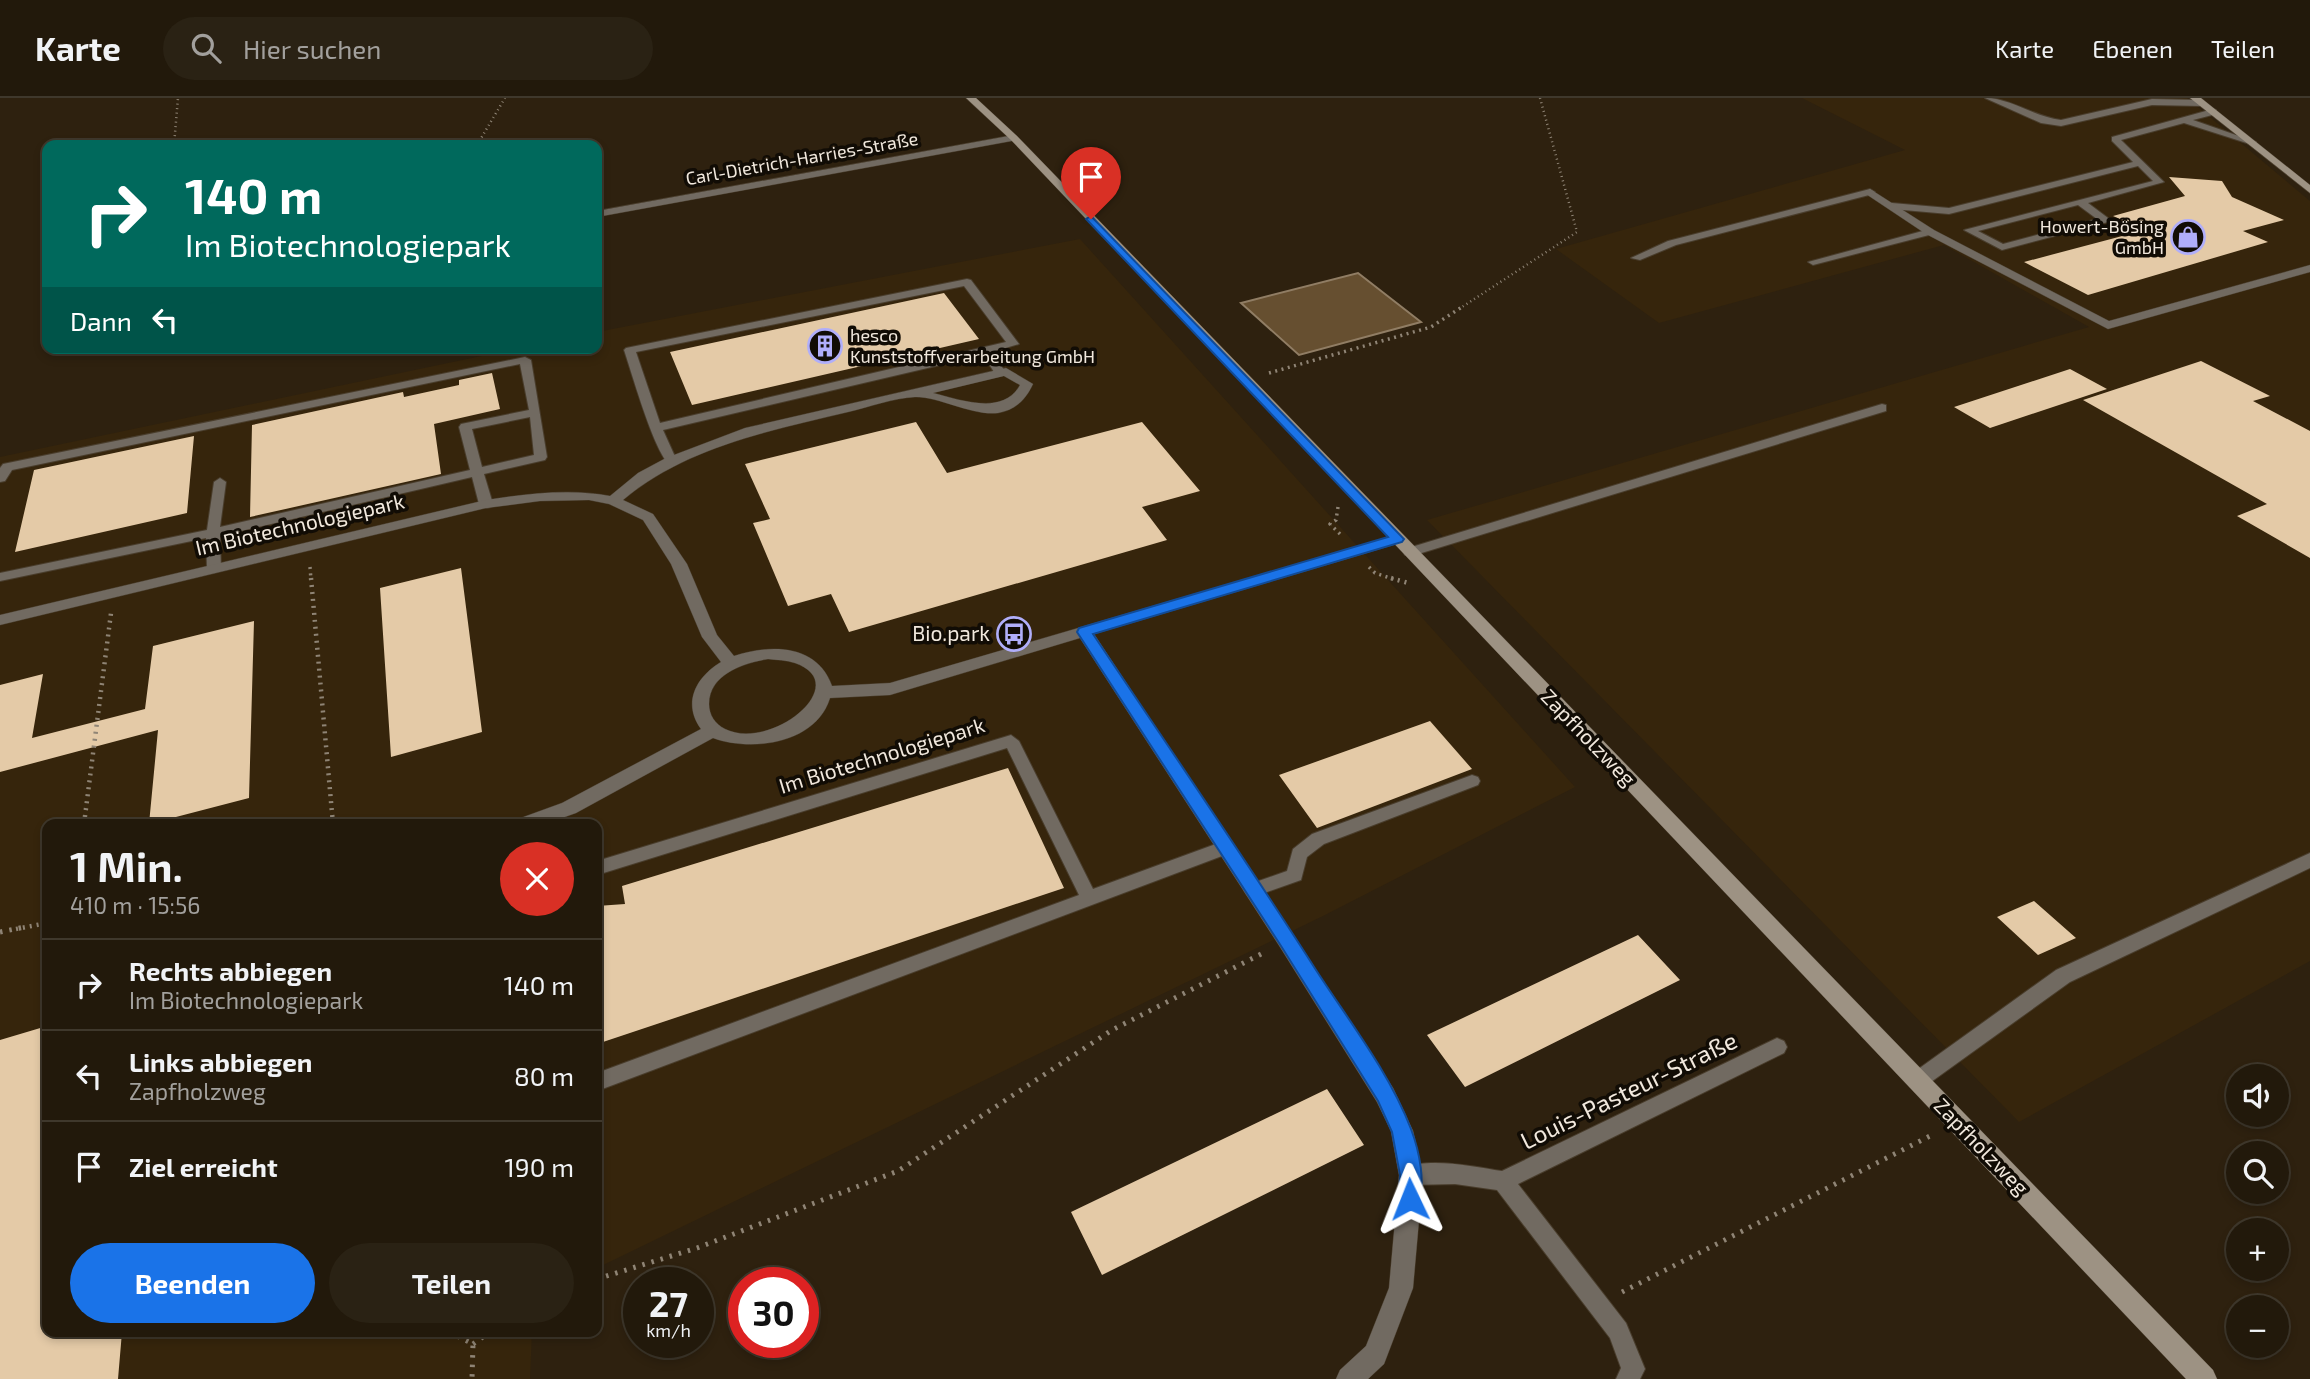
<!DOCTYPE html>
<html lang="de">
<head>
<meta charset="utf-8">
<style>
  :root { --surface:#22190b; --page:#2a2214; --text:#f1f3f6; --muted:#a2a09d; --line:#3f382c; --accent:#1a73e8 }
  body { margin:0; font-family:"Exo 2",sans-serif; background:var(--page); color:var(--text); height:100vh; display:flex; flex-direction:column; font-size:26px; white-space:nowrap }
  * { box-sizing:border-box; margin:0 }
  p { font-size:23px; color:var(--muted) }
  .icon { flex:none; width:38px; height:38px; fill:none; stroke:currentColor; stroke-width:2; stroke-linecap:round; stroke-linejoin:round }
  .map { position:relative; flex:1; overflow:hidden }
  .details { position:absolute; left:42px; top:721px; width:560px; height:518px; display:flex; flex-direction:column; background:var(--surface); border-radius:14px; box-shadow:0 4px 10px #0003,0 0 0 2px var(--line) }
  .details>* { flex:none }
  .guide { position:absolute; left:42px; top:42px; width:560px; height:214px; border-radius:14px; box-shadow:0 4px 10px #0003,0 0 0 2px var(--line); background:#00695c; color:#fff; overflow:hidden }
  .buttons { position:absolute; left:2226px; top:966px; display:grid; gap:14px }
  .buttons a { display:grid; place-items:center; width:63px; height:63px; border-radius:50%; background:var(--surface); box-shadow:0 4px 10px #0003,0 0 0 2px var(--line); font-size:35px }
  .speed { position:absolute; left:623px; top:1169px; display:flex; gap:14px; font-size:35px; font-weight:700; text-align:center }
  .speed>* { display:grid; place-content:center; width:91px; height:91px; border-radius:50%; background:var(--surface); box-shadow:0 4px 10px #0003,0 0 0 2px var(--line); line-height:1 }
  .speed small { font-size:18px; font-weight:400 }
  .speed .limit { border:10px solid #d22; background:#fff; color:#111 }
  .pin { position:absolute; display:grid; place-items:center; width:60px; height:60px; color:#fff; margin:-72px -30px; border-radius:50% 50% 50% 0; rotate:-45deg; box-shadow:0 0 7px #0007 }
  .pin .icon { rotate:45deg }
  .me { position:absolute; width:77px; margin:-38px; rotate:358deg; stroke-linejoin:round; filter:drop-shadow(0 0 5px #0008) }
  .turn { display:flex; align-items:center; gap:24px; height:147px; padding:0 28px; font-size:32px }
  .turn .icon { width:91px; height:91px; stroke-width:2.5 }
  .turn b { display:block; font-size:49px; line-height:60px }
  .then { display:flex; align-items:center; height:66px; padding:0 28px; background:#0003; gap:14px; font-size:26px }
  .round { display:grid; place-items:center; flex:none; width:74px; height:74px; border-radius:37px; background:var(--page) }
  .summary { display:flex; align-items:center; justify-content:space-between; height:119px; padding:0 28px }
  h1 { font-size:42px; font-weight:700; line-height:52px }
  .cta { display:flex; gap:14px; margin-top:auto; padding:14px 28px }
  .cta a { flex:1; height:80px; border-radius:42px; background:var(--accent); color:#fff; font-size:28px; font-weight:700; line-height:80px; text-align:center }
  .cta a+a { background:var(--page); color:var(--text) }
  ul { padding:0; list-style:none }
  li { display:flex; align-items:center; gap:21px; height:91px; padding:0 28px; border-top:2px solid var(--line) }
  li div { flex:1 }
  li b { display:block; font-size:26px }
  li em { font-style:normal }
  header { display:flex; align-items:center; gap:42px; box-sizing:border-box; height:98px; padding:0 35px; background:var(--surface); border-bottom:2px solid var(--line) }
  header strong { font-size:33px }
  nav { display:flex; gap:38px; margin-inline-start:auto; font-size:24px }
  .search { width:490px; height:63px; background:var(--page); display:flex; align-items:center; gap:18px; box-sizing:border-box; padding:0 24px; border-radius:38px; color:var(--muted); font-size:26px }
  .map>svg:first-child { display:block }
  .built { fill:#36250c }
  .water { fill:#664f30; stroke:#907d64; stroke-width:2 }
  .building { fill:#e4caa7 }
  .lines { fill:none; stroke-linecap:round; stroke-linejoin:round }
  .lane-casing { stroke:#493d2c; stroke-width:2 }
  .street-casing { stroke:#493d2c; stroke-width:1 }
  .secondary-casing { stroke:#493d2c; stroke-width:1 }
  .path-far3 { stroke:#8f8475; stroke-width:2.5; stroke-dasharray:1 3.5; stroke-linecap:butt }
  .path-far2 { stroke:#8f8475; stroke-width:3.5; stroke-dasharray:2 4.5; stroke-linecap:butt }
  .path-far1 { stroke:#8f8475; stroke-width:4.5; stroke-dasharray:2 5; stroke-linecap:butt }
  .path { stroke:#8f8475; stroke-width:5; stroke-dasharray:2.5 7; stroke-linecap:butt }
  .lane { fill:#716a61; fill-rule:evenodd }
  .street { fill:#716a61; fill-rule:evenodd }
  .secondary { fill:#9d9283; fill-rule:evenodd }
  .route { fill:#1a73e8; stroke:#114b97; stroke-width:2 }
  .labels { text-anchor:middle; stroke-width:7; stroke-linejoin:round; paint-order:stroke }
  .far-street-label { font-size:18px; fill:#f1e8dd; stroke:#110c05 }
  .far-poi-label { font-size:18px; fill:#f1e8dd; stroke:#110c05; text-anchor:end }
  .street-label { font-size:21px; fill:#f1e8dd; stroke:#110c05 }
  .poi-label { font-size:21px; fill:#f1e8dd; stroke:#110c05; text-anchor:end }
  .near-street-label { font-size:24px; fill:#f1e8dd; stroke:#110c05 }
</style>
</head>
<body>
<header>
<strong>Karte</strong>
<div class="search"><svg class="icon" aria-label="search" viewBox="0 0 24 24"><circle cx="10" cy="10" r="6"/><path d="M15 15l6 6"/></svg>Hier suchen</div>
<nav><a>Karte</a><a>Ebenen</a><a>Teilen</a></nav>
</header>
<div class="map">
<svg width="2310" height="1281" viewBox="0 0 2310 1281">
  <rect width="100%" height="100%" fill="#2e210f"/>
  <path class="built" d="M1802,0H2187L2310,103V863L2019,1024L1427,422L2089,229L1944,147L1659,225L1556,151L1905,52Z
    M1080,141L1575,689L1323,818L597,1170V726H47V1234H532L530,1281H0V359L519,250H597V234Z"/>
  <path class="water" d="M1358,175L1421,224L1299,257L1241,205Z"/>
  <path class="building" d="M2169,79L2222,83L2232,99L2284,122L2243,133L2268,144L2088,197L2024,164L2145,132L2113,118L2185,98Z
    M944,195L979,241L692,307L670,254Z
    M2201,263L2270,298L2253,303L2310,333V460L2237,418L2267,406L2083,302Z
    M2070,271L2107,291L1990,330L1954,309Z
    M492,275L500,311L434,326L441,376L250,419L252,327L403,294L404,299L459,287V282Z
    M916,324L947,375L1142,324L1200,393L1142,409L1167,442L849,534L831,496L788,508L753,425L770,421L745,366Z
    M194,338L187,415L15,454L34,372Z
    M461,470L482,634L391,659L380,490Z
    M254,523L249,700L149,726L158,632L0,674V587L43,576L32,640L145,611L153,548Z
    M1430,623L1472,671L1317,730L1279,677Z
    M1008,670L1064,790L597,946V808L625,806L622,788Z
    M2034,803L2076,840L2038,857L1997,819Z
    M1638,837L1680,882L1465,989L1427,937Z
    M47,928V1234H122L118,1281H0V942Z
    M1327,991L1364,1047L1102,1177L1071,1114Z"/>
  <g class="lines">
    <g class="lane-casing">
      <path id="lane" d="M1985,0C2011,0 2034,19 2061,22L2152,1L2202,2L2206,5L2202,8L2152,7L2061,28L2041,25Z
        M2213,11L2216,12V16L2193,22L2256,44V48L2184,25L2121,42L2164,84L2088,105L2108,120V124L2002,152L1964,132L2153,83L2138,68L1949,116L1892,111L1887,108L1892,105L1949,110L2133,64L2112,43V39ZM2078,107L2097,121L2003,146L1978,133Z
        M1870,91L1875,94L1873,96L1676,147L1640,162L1631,160L1668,143Z
        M1930,131L1933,132V136L1813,167L1808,164Z
        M967,181L971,182L1019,246L992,254L1006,275L1004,277H996L983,257L663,332L677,363L671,367C656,361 631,272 624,252L626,250ZM964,188L1006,244L660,325L636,254Z
        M525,259L531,262L547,359L545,362L484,376L493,406L491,409L486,410L479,406L472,379L220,438L221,471L214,475L207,471L206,440L0,483V475L207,432L214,384L220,380L226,384L220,429L470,372L459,329L461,326L529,312L520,266L12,372L5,383L0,384V370L3,366ZM530,319L534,357L482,369L472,331Z
        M1882,306L1886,307V313L1415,457H1405L1403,454L1405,451Z
        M1011,637L1019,643L1093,791L1224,743L1230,745L1233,750L1230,755L597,993V975L1079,797L1007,650L597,777V763Z
        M1472,677L1478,679L1480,683L1478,687L1324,746L1307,759L1301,782L1253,799L1247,797L1244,792L1247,787L1287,773L1293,751L1312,736Z
        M2310,755V770L2070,884L1924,989L1917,992L1910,989L1907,983L1910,977L2056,872Z
        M1777,940L1784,943L1787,949L1784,955L1518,1086L1626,1225L1645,1271L1640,1281H1616L1621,1270L1610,1240L1497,1092L1455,1086L1411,1087L1404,1084L1401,1077L1404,1070C1431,1059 1474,1069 1502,1073Z"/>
    </g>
    <g class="street-casing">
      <path id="street" d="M1014,37L1017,38V42L597,119V113Z
        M1870,91L1934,132L2109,223L2310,167V174L2108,231L1926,136L1866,96L1865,94Z
        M1006,270L1033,286C1026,301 1016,312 998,315C972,318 938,298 915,299C894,300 869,309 848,314C769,333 686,349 623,402L653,416L687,466L717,537L734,558C771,546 817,546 832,588L890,585L1393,438H1403L1405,441L1403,444L1094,536L1393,990L1413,1033L1423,1077L1413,1190L1384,1266L1368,1281H1336L1340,1272L1366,1248L1389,1190L1399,1077L1391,1033L1377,1004L1280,849L1080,540L890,597L830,600C816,646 751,654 713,640L576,715L545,726H516L518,721L562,705L701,631C682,605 696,579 721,564L702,539L671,466L643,422L609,406L589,402L540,403L486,410L0,527V517L486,402C527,396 569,390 610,398L638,375L666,360L745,330ZM1004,278L1020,287C1003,318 961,302 933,295ZM768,561C777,562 786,562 795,565C855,586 771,654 725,631C715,626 709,617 709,606C709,576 744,565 768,561Z"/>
    </g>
    <g class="secondary-casing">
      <path id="secondary" d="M966,0H976L1017,38L2213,1272L2217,1281H2186L1241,284L1011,42Z
        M2190,0H2201L2310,87V95Z"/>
    </g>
    <path class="path-far3" d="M174,47L178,0
      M477,47L505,0
      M1459,211L1577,134L1540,0"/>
    <path class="path-far2" d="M1269,275L1431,229L1462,209
      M1338,409L1336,422L1330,426L1340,436
      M310,469L311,482
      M1369,469L1375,475L1396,482"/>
    <path class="path-far1" d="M311,480L333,726
      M1391,480L1408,485
      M84,726L111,515
      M16,831L47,825"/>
    <path class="path" d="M0,834L25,829
      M597,1181L697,1150L898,1073L1112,932L1265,854
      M1622,1194L1932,1037
      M449,1234L473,1246L472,1281
      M473,1246L490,1234"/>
    <use href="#lane" class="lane"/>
    <use href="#street" class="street"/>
    <use href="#secondary" class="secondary"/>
  </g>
  <path class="route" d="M1091,118L1404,441L1402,444L1093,536C1168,648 1244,759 1316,872C1349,923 1389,974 1411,1031C1419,1052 1427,1087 1417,1109L1410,1112L1402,1109L1399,1101L1400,1077L1392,1034L1378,1003L1281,848L1077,534L1079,530L1388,439L1088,123L1086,121Z"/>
  <defs>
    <g id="shop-ring" transform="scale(1.75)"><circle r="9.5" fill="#110c05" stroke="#b0aefa" stroke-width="1.5"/><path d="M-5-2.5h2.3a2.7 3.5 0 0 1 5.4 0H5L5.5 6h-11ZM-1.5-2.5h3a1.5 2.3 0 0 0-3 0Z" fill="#b0aefa"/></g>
    <g id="building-ring" transform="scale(1.75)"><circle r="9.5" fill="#110c05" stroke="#b0aefa" stroke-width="1.5"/><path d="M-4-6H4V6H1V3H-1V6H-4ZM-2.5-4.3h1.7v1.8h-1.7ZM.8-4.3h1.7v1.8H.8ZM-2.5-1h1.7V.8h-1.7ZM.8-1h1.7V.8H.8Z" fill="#b0aefa"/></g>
    <g id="bus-ring" transform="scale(1.75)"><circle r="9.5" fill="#110c05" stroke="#b0aefa" stroke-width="1.5"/><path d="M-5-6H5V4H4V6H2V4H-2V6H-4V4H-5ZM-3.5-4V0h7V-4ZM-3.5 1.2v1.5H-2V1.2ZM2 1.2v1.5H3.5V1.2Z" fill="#b0aefa"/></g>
  </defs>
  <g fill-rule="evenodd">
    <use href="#shop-ring" x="2188" y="139"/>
    <use href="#building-ring" x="825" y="248"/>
    <use href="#bus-ring" x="1014" y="536"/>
  </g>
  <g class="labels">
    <g class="far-street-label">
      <text transform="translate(802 61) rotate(-10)" y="6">Carl-Dietrich-Harries-Straße</text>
    </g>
    <g class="far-poi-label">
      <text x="2164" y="135">Howert-Bösing<tspan x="2164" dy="21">GmbH</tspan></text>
      <text x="850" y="244" text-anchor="start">hesco<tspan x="850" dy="21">Kunststoffverarbeitung GmbH</tspan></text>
    </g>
    <g class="street-label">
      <text transform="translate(300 427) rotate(-13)" y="7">Im Biotechnologiepark</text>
      <text transform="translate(1588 640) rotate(46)" y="7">Zapfholzweg</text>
      <text transform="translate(882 658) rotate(-17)" y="7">Im Biotechnologiepark</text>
      <text transform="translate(1981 1049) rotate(46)" y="7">Zapfholzweg</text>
    </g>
    <g class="poi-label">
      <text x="990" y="543">Bio.park</text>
    </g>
    <g class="near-street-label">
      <text transform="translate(1629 993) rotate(-26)" y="8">Louis-Pasteur-Straße</text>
    </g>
  </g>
</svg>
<div class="buttons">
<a><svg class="icon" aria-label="sound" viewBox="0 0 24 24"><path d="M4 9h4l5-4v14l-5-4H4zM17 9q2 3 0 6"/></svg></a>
<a><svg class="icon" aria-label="search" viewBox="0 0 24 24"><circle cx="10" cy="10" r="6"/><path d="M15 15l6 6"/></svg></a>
<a>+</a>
<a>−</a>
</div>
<div class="speed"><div>27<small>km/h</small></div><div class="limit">30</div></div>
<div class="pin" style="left:1091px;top:121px;background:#d93025"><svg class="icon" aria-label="arrive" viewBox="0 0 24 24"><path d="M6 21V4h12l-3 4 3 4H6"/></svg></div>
<svg class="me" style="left:1410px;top:1101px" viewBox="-20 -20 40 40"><path d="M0-17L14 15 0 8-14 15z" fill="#1a73e8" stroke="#fff" stroke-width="4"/></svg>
<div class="guide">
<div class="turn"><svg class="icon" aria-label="right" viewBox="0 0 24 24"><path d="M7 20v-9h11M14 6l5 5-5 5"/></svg><div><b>140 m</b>Im Biotechnologiepark</div></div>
<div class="then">Dann<svg class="icon" aria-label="left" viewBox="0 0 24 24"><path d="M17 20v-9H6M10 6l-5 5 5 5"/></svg></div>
</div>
<section class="details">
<div class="summary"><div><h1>1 Min.</h1><p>410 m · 15:56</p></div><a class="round" style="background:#d93025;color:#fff"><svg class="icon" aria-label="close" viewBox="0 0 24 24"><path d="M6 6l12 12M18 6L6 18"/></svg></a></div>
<ul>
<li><svg class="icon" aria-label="right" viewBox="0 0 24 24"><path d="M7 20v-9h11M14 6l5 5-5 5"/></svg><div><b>Rechts abbiegen</b><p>Im Biotechnologiepark</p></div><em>140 m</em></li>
<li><svg class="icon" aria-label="left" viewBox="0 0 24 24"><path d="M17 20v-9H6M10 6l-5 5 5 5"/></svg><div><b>Links abbiegen</b><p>Zapfholzweg</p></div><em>80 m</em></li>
<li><svg class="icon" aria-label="arrive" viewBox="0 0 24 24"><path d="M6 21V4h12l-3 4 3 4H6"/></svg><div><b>Ziel erreicht</b></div><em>190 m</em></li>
</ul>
<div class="cta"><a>Beenden</a><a>Teilen</a></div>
</section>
</div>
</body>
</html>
